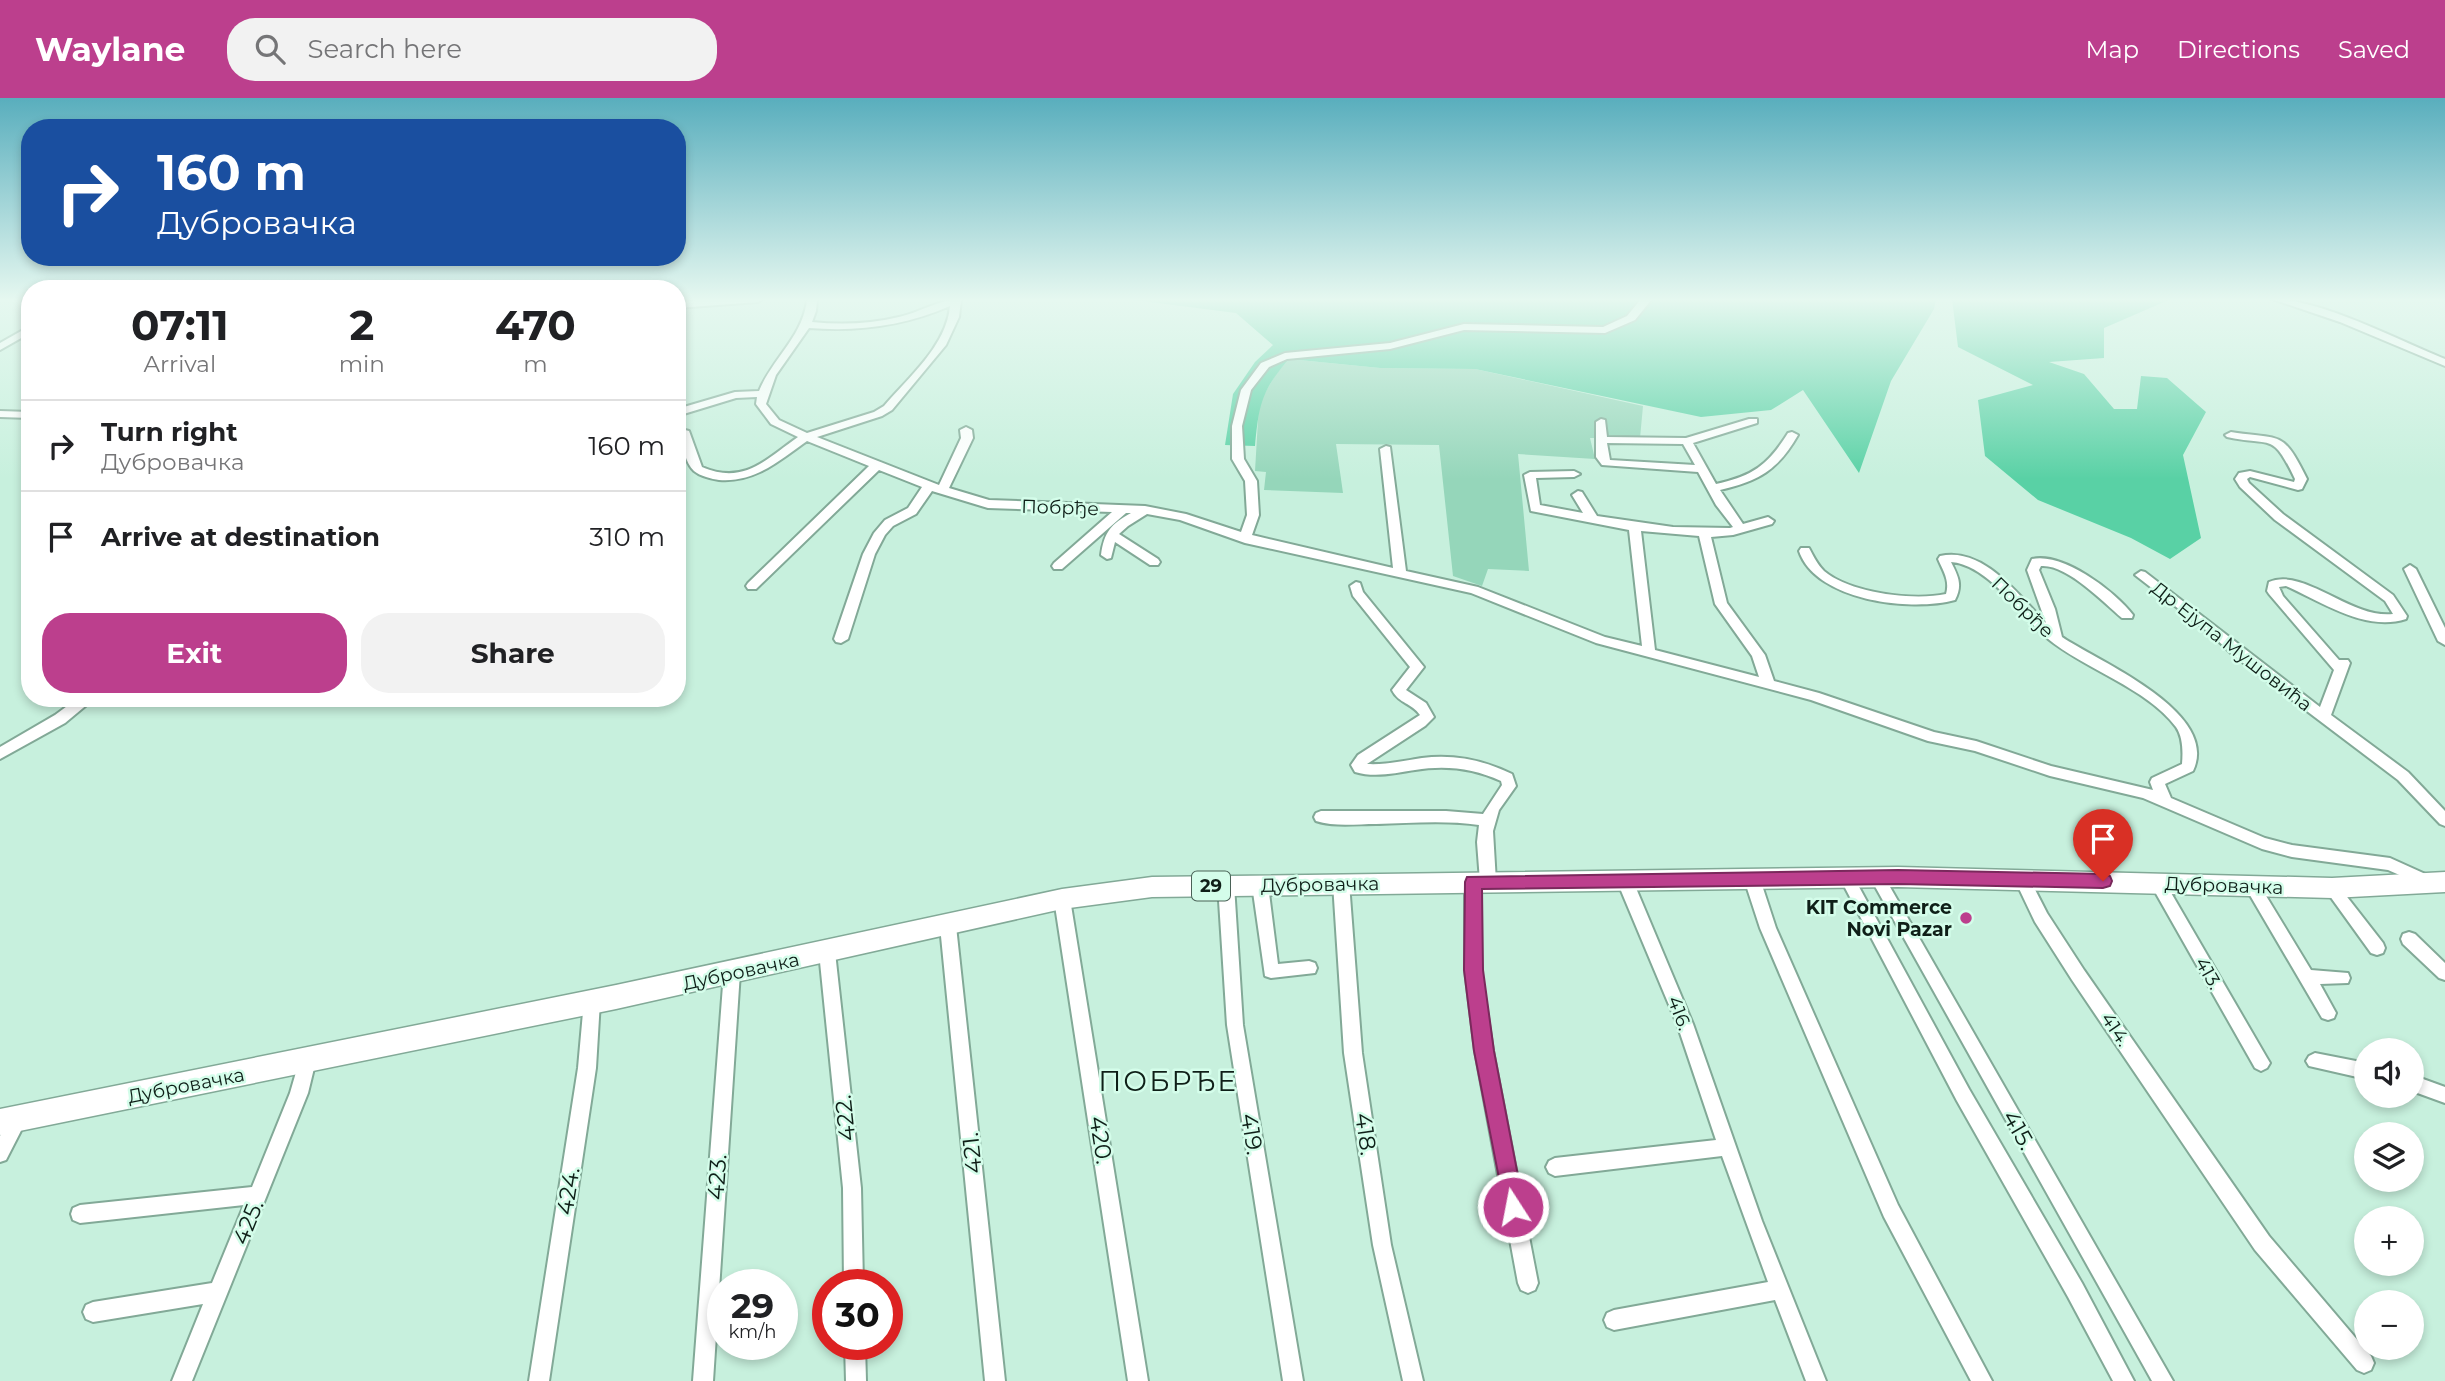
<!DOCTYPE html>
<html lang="en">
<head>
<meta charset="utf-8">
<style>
  :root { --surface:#fff; --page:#f2f2f2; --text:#202124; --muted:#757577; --line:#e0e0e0; --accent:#bc3f8d }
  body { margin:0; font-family:Montserrat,sans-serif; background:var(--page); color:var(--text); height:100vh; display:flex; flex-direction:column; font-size:26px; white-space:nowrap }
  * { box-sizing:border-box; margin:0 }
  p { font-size:23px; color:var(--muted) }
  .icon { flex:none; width:38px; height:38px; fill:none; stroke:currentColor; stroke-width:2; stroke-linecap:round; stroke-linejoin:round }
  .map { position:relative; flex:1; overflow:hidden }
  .side { position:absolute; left:21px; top:182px; width:665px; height:427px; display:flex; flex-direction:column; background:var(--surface); border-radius:28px; box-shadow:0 4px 10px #0003 }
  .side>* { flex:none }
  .guide { position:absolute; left:21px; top:21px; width:665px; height:147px; border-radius:28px; box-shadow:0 4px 10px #0003; background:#1a4fa0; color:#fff; overflow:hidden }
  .buttons { position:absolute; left:2354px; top:940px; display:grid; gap:14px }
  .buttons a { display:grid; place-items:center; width:70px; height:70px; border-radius:50%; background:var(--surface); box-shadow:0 4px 10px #0003; font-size:35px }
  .speed { position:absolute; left:707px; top:1171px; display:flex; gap:14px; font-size:35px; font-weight:700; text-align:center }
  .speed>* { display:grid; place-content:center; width:91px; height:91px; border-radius:50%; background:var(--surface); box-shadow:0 4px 10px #0003; line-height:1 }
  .speed small { font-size:18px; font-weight:400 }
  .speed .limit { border:10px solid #d22; background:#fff; color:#111 }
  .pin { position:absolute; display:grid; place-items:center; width:60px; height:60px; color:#fff; margin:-72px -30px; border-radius:50% 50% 50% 0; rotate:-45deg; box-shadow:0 0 7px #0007 }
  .pin .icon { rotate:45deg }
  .me { position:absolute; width:77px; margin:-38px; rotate:349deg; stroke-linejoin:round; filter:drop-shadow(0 0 5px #0008) }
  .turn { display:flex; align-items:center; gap:24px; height:147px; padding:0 21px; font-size:32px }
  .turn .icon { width:91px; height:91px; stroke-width:2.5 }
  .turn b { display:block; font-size:49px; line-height:60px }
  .eta { display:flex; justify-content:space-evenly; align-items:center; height:119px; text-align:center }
  .eta b { font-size:42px; font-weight:700; line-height:49px }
  .action { display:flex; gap:14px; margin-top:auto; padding:14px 21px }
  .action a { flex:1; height:80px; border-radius:28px; background:var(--accent); color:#fff; font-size:28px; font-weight:700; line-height:80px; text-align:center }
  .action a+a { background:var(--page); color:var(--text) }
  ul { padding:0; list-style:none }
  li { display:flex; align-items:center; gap:21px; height:91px; padding:0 21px; border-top:2px solid var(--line) }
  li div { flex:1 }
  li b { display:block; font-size:26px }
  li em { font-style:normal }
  header { display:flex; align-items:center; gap:42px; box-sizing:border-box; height:98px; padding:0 35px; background:var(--accent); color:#fff }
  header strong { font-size:33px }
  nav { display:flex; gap:38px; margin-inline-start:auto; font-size:24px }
  .search { width:490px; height:63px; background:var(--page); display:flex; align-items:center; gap:18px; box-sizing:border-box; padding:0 24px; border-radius:28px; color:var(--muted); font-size:26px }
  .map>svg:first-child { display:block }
  .green { fill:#95d6ba }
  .forest { fill:#59d1a5 }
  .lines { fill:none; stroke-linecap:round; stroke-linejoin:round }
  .street-casing { stroke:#82a997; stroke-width:4 }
  .primary-casing { stroke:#82a997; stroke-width:3 }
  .street { fill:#fff; fill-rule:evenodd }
  .primary { fill:#fff; fill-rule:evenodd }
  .route { fill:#bc3f8d; stroke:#7a295c; stroke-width:2 }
  .poi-dot { fill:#bc3f8d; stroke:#d4fdea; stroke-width:2.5 }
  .labels { text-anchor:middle; stroke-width:5; stroke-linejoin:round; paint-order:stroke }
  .shield { fill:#d4fdea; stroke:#4a6257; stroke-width:2 }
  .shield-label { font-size:18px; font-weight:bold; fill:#0f1f18 }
  .street-label { font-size:19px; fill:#0f1f18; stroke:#d4fdea }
  .poi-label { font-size:19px; font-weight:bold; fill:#0f1f18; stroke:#d4fdea; text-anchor:end }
  .near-street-label { font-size:23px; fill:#0f1f18; stroke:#d4fdea }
  .near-quarter-label { font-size:28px; letter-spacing:2px; fill:#0f1f18; stroke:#d4fdea }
</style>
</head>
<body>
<header>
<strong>Waylane</strong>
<div class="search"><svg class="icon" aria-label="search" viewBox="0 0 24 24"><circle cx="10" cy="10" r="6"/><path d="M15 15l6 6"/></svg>Search here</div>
<nav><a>Map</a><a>Directions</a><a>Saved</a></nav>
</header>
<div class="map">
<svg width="2445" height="1283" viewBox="0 0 2445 1283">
  <rect width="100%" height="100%" fill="#c7f0dd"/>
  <path class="green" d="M1289,261L1380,270L1475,271L1643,308L1640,340H1590L1595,361L1518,356L1529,473L1488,471L1482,488L1453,478L1439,347L1336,346L1343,395L1264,392L1266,374L1255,373L1259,305L1276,276Z"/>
  <path class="forest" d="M1126,201H1936L1934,211L1891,283L1859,375L1803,292L1771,312L1701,319L1475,271L1380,270L1289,261C1261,293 1259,307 1255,348L1225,347L1233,296L1255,264L1273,247L1236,215Z
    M1952,201H2171L2104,230V260L2049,264L2084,276L2114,311H2137L2141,278L2167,280L2206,314L2183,357L2201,440L2170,461L2131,440L2038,402L1985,358L1978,302L2033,287L1958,249Z"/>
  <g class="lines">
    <g class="street-casing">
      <path id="street" d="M713,201H763L758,204L677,210V204Z
        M807,201H817L816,213L812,224C841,227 870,226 899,219C919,215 941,200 961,202L959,219L946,247L892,312L882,318L817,339L939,387L961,340L960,332L966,329L972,332L973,340L949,390L989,402L1145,408L1186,416L1241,434L1247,417L1245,383L1232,361V328L1241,292L1261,265L1285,255L1390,245L1464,226L1603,229L1627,218L1641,201H1652L1635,222L1605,235L1464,232L1390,251L1287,261L1269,269L1251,292L1242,328L1244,361L1257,383L1259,417L1252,437L1393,470L1380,351L1386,348L1390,349L1406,473L1478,489L1605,539L1642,548L1629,432L1531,413L1524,377L1530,374L1574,373L1580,376L1574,379L1536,380L1540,407L1583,415L1572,397L1578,393L1582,394L1597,418L1673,429L1730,430L1733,429L1716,407L1698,374L1602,367L1596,359V324L1601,321L1605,322L1607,339L1686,340L1749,321H1757V325L1693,345L1716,386C1753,378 1768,367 1788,335L1792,334L1798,337C1778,372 1759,383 1720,392L1743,426L1768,419L1774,423L1772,426L1733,437L1711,439L1727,505L1765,557L1774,583L1819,595L1934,634L1976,643L2051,668L2153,692L2150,684L2152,680L2182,666C2183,654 2183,639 2176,629C2147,590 2084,571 2047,540C2020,518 1989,467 1951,464C1958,478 1963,487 1955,502C1911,514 1816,503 1799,453L1801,450H1809C1814,459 1817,466 1824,473C1850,495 1913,503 1946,496C1950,482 1943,473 1938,461L1940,458C1984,448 2019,498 2046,525L2027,472L2032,461C2063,454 2115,493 2133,517L2132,520H2122C2103,504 2067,466 2041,468L2039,472L2055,511L2062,539C2099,564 2221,614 2193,673L2165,686L2171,700L2265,740L2292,747L2390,760L2432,779L2435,783L2432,787L2427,789L2388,772L2292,759L2262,751L2143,700L2050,678L1975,653L1928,643L1811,602L1596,545L1471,495L1245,445L1180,422L1147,416L1128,428L1119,436L1158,461L1160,464L1158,467H1150L1115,444L1111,460L1107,461L1101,457C1104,434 1111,426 1131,415H1126L1062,471H1054L1052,468L1054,465L1112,414L988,410L932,393L916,416L893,428L885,437L875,456L848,541L841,545L836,544L834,541L863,456L874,435L885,422L908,410L922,389L879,372L756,491H748L746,488L748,485L869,368L807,343C780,362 755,385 719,382C712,381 700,378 694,373C685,365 683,348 680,337L677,336V330L689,333L702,369C744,387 765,362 798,339L771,326L756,306L757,299L736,300L677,318V311L735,294L759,293C772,261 804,237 807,201ZM950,208C947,247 908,280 884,308L874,314L807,335L779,322L766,306L776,277L809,230C858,234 904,228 950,208ZM1607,345L1683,346L1695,367L1610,362ZM1641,433L1699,438L1715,506L1752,558L1759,579L1655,552Z
        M2272,201C2321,201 2398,242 2445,261V268L2340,224Z
        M30,228V235L0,252V245Z
        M0,313L30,314V320L0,319Z
        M2231,334C2282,342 2282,331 2307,381L2302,391L2298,392L2250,379L2247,381L2249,385L2283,416L2393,497L2407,518L2406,521C2365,534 2322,504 2286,488L2279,489L2283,498L2339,562H2348L2350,565L2331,617L2408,674L2445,713V728L2440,726L2398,682L2233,557L2211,536L2135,477L2141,473L2145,474L2320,609L2334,572L2269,496L2267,493L2269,484C2304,469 2351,521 2393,516L2385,503L2275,422L2240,389L2235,381L2239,375L2250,373L2294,384L2295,381C2272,333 2273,349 2227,339L2225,337Z
        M2410,467L2416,471L2445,530V547L2438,543L2404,471Z
        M1356,484L1360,485L1363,494L1424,569L1406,592L1426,605L1434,619L1425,628L1367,666C1386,667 1403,663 1422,660C1454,656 1483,662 1512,676L1516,688L1499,712L1493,733L1496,784L1493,788L1488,790L1483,788L1481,785V872L1493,953L1538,1185L1535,1192L1528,1195L1521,1192L1518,1185L1475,953L1465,872V784L1468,780L1473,778L1480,783L1477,744L1479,727C1445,722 1410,725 1376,726C1357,726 1334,729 1316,723L1314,719L1316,715L1321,713H1446L1483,716L1502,687L1501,683C1473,670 1445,667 1415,672C1395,675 1375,680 1355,674L1351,667L1358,657L1420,617C1412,605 1399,606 1392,592L1410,569L1353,498L1350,488Z
        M78,600H95L65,625L0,661V649L55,617Z
        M1877,773L1882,775L2173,1283H2152L1872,783L1869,779L1872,775Z
        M1847,774L1852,776L1969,991L2082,1185L2134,1283H2113L2068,1199L1957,1003L1842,784L1839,780L1842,776Z
        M2022,774L2027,776L2047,815L2084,872L2269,1138L2371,1258L2374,1265L2371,1272L2364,1275L2357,1272L2255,1152L2072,882L2035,824L2014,780L2017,776Z
        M1752,775L1757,777L1760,781L1776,830L1898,1107L1992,1283H1971L1884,1119L1760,830L1744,781L1747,777Z
        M1625,777L1630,779L1633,783L1693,926L1762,1123L1826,1283H1806L1775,1202L1614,1232L1607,1229L1604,1222L1607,1215L1614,1212L1768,1184L1722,1058L1555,1078L1549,1075L1546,1069L1549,1063L1555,1060L1716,1042L1677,926L1617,783L1620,779Z
        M1341,779L1346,781L1349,785L1362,955L1391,1147L1423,1283H1403L1373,1147L1344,955L1333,785L1336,781Z
        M2158,779L2163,781L2267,960L2270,965L2267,970L2261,973L2255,970L2150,785L2153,781Z
        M1226,781L1231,783L1234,787L1243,927L1303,1283H1283L1227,927L1218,787L1221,783Z
        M1260,781L1265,783L1268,787L1278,866L1309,863L1315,865L1317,870L1315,875L1271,880L1265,878L1252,787L1255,783Z
        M2252,781L2257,783L2311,872L2348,875L2350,880L2348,885L2320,886L2336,915L2334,920L2328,922L2322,920L2244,787L2247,783Z
        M2332,784L2337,786L2383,845L2385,850L2383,855L2377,857L2371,855L2327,794L2324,790L2327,786Z
        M1062,795L1067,797L1070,801L1148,1283H1128L1054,801L1057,797Z
        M948,821L954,823L956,828L1005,1283H985L940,828L942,823Z
        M2409,834L2415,836L2445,865V882L2439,880L2403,846L2401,841L2403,836Z
        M827,847L833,849L835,854L861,1090L863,1186H844L843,1090L819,854L821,849Z
        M732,867L738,869L740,874L713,1283H693L724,874L726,869Z
        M592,896L598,898L600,903L596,970L549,1283H529L578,970L584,903L586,898Z
        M307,954L313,957L316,962L308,995L192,1283H172L203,1206L93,1224L86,1221L83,1214L86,1207L93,1204L212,1185L244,1107L80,1125L73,1122L71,1116L73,1110L80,1107L252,1089L290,995L301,957Z
        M2315,955L2366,965V981L2309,968L2306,963L2309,958Z
        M2412,977L2445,989V1005L2412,993Z
        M18,1013L24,1015L27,1021L6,1062L0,1064V1038L12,1015Z
        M845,1246H865L866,1283H846Z"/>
    </g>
    <g class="primary-casing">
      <path id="primary" d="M1898,769L2332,780L2445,774V794L2332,800L1898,789L1152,799L1062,811L616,911L0,1037V1011L616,887L1062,791L1152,779Z"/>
    </g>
    <use href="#street" class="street"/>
    <use href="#primary" class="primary"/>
  </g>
  <linearGradient id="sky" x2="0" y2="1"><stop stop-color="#59aebd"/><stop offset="0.53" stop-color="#e6f8f0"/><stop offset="1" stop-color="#e6f8f0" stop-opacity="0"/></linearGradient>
  <rect width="2445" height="381" fill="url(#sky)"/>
  <path class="route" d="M1898,772L2103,776L2110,778L2112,783L2110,788L2103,790L1898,786L1482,791L1483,872L1494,953L1524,1109L1521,1116L1513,1119L1506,1116L1474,953L1464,872L1465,784L1467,779Z"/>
  <circle class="poi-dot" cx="1966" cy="820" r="7"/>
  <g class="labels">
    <rect class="shield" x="1192" y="773.5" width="38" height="29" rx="5"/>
    <g class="shield-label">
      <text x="1211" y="794">29</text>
    </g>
    <g class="street-label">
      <text transform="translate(1060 409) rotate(2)" y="7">Побрђе</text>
      <text transform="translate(2023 509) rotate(44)" y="7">Побрђе</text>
      <text transform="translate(2232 548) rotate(38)" y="7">Др Ејупа Мушовића</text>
      <text transform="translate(1320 786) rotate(-1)" y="7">Дубровачка</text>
      <text transform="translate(2224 787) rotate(2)" y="7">Дубровачка</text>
      <text transform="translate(741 873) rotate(-12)" y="7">Дубровачка</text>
      <text transform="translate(2209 875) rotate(60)" y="7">413.</text>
      <text transform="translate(1680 915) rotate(69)" y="7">416.</text>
      <text transform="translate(2116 931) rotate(56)" y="7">414.</text>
      <text transform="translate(186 987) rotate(-11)" y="7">Дубровачка</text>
    </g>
    <g class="poi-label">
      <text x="1952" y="816">KIT Commerce<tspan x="1952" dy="22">Novi Pazar</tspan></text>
    </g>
    <g class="near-street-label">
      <text transform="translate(845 1020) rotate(-96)" y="8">422.</text>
      <text transform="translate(2019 1032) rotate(60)" y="8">415.</text>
      <text transform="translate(1252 1036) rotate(81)" y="8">419.</text>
      <text transform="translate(1366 1036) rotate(82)" y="8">418.</text>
      <text transform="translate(1101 1042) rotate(81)" y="8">420.</text>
      <text transform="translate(972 1055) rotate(-96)" y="8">421.</text>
      <text transform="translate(717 1079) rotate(-86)" y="8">423.</text>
      <text transform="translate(568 1093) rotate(-81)" y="8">424.</text>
      <text transform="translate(248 1124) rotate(-68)" y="8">425.</text>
    </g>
    <g class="near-quarter-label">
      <text x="1168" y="993">ПОБРЂЕ</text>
    </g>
  </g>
</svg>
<div class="buttons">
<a><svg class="icon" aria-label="sound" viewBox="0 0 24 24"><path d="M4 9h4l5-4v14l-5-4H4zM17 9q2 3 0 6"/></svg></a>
<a><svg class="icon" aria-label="layers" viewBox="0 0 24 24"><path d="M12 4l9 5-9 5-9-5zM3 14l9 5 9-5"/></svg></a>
<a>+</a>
<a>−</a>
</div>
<div class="speed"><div>29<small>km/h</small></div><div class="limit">30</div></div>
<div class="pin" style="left:2103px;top:783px;background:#d93025"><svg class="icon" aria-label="arrive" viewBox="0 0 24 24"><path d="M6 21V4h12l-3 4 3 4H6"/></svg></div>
<svg class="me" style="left:1513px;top:1109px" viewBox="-20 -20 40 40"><circle r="17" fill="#bc3f8d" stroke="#fff" stroke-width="3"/><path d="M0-11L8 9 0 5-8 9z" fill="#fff"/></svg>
<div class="guide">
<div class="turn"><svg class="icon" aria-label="right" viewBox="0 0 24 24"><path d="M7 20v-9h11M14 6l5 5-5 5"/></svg><div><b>160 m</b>Дубровачка</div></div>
</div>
<section class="side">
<div class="eta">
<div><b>07:11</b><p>Arrival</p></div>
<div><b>2</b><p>min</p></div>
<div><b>470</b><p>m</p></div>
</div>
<ul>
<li><svg class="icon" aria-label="right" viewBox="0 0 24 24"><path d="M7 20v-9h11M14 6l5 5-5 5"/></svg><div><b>Turn right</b><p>Дубровачка</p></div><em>160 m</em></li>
<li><svg class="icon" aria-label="arrive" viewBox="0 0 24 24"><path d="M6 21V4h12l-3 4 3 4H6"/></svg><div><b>Arrive at destination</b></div><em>310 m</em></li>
</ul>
<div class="action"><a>Exit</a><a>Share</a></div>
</section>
</div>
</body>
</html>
